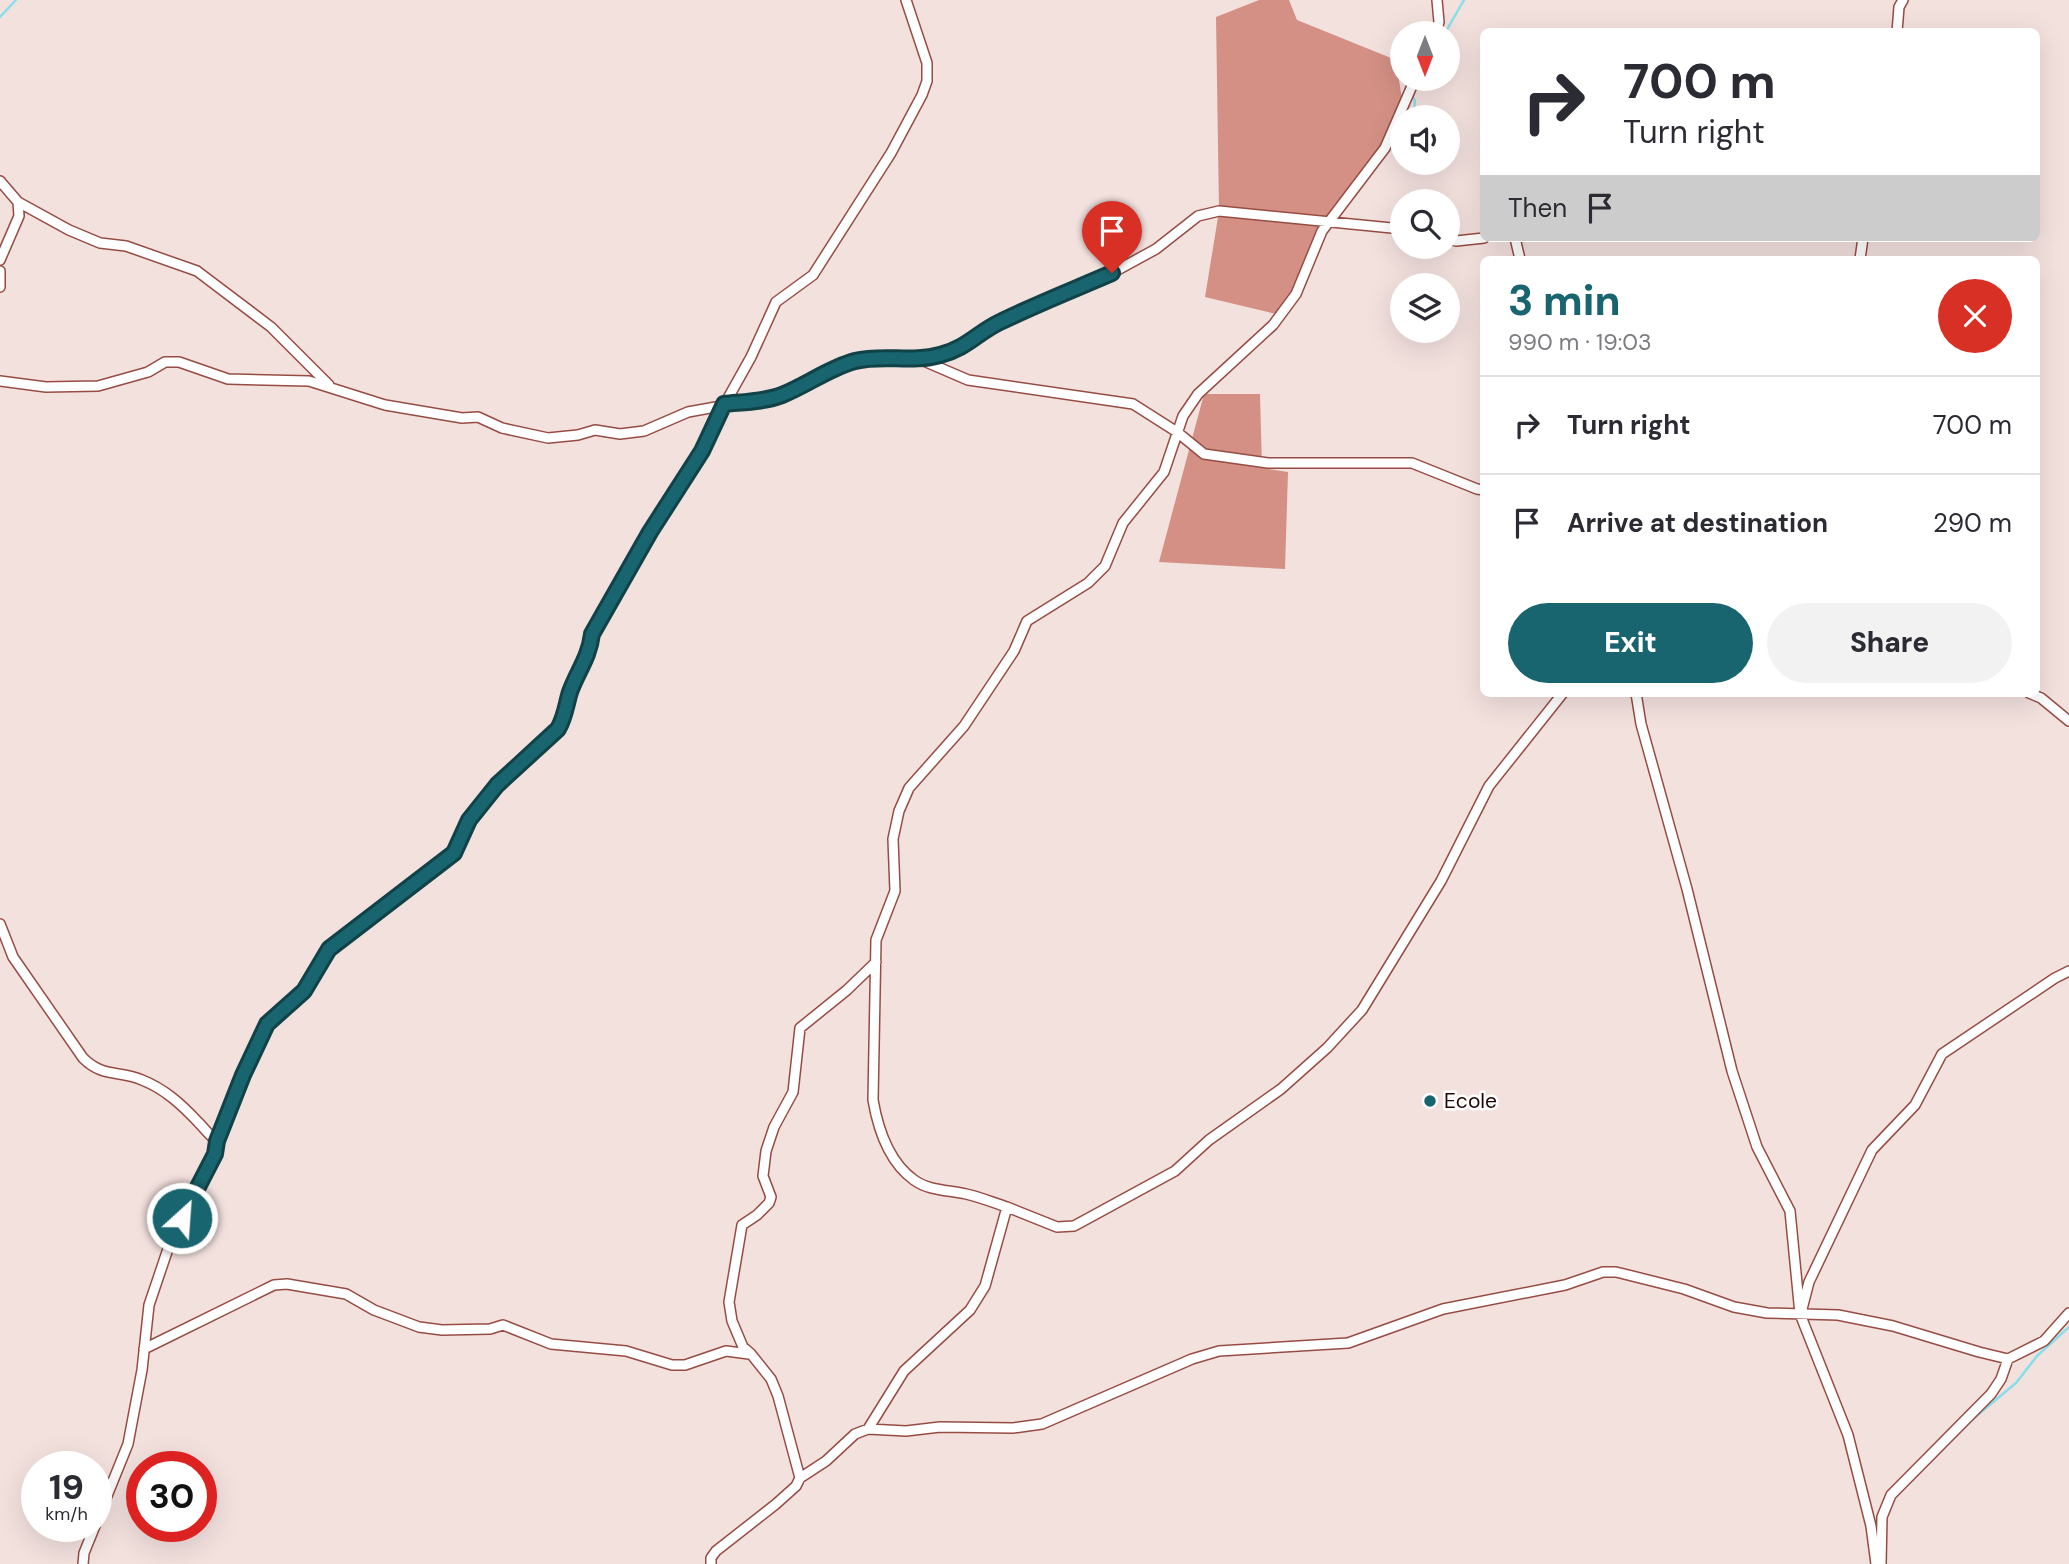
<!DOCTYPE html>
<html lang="en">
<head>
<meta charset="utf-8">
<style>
  :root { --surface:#fff; --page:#f2f2f3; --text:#2b2b33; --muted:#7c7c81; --line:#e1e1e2; --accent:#19656f }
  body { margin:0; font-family:"DM Sans",sans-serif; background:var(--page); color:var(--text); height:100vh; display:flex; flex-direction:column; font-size:26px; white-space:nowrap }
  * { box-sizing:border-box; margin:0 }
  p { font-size:23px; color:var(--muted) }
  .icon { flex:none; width:38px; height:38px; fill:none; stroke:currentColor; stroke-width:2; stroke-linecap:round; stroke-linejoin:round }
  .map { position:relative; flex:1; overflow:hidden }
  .drawer { position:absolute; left:1480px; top:256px; width:560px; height:441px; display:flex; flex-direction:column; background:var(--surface); border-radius:10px; box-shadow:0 7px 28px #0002 }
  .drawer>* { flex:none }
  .banner { position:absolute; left:1480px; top:28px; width:560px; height:214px; border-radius:10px; box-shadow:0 7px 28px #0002; background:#fff; color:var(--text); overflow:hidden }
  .needle { width:46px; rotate:180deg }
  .fabs { position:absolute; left:1390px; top:21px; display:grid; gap:14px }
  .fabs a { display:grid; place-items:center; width:70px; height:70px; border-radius:50%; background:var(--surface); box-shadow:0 7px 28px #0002; font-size:35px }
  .speed { position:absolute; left:21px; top:1451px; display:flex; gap:14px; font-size:35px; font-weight:700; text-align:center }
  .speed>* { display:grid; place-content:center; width:91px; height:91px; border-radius:50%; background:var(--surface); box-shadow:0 7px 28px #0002; line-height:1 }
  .speed small { font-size:18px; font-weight:400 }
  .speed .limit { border:10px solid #d22; background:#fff; color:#111 }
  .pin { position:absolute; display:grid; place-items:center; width:60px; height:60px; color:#fff; margin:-72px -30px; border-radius:50% 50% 50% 0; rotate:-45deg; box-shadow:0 0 7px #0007 }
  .pin .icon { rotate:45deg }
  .me { position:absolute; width:77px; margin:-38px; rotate:26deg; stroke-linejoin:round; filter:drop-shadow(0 0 5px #0008) }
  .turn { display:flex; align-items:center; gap:24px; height:147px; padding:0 28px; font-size:32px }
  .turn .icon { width:91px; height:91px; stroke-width:2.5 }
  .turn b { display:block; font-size:49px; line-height:60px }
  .then { display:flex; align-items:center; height:66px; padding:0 28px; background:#0003; gap:14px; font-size:26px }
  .round { display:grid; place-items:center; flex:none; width:74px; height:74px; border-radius:37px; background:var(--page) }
  .overview { display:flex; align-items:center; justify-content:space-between; height:119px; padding:0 28px }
  h1 { font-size:42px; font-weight:800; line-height:52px; color:var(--accent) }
  .button { display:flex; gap:14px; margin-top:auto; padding:14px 28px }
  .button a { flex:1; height:80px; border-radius:42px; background:var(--accent); color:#fff; font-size:28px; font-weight:800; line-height:80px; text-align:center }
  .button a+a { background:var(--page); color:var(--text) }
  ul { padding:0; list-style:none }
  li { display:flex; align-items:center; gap:21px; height:98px; padding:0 28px; border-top:2px solid var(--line) }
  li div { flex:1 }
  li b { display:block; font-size:26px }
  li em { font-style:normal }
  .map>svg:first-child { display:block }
  .forest { fill:#d49085 }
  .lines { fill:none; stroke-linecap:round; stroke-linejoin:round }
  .stream { stroke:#88deec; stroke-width:2.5 }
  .street-casing { stroke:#974c43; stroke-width:12 }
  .street { stroke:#fff; stroke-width:9 }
  .route-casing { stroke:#104248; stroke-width:18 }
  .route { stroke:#19656f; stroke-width:12 }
  .poi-dot { fill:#19656f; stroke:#fff; stroke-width:2.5 }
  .labels { text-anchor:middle; stroke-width:5; stroke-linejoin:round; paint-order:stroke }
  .poi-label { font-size:21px; fill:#1f0403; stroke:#fff; text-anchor:start }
</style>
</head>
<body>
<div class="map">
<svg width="2069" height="1564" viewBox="0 0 2069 1564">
  <rect width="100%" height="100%" fill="#f3e1de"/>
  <path class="forest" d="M1259,0H1289L1297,20L1396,60L1403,106L1385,148L1322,231L1296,294L1280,315L1205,297L1219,211L1216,17Z
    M1204,394H1260L1262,468L1288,472L1285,569L1159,562Z"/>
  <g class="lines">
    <path class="stream" d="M0,17L16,0
      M1445,33L1464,0
      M1406,79L1409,88
      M1411,94L1415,101L1414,114
      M1967,1424L2016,1383L2037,1356L2069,1327"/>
    <g class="street-casing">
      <path id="street" d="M1897,32L1899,7L1903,0
        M1436,33L1439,22L1437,0
        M0,181L18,202L19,216L0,260
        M18,202L69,230L100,243L126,246L197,271L271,327L329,385
        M1515,238L1520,259
        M1447,239L1456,241L1484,238
        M1860,259L1863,238
        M0,271V287
        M918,358L938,356L967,346L997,324L1112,273L1156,249L1198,216L1219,211L1402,229
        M0,381L46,387L98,386L148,372L165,362H179L228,379L309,381L385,405L462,418L478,417L502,428L548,438L578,435L595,430L620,434L644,431L688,412L782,395L819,376L855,361L896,357L917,358L968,380L1133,404L1177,432L1204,454L1268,463H1412L1477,489L1484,490
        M1636,693L1641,724L1687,889L1732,1071L1757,1147L1790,1211L1800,1314L1848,1435L1871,1526L1876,1564
        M2029,693L2041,698L2069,721
        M0,924L13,957L83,1058C103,1078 119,1070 142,1080C165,1089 182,1105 198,1122C205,1129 209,1135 217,1141L215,1154L171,1240L149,1305L142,1370L128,1444L96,1523
        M217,1141L267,1024L304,991L329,949L454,853L469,819L497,785L558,729C565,717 566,705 570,692C578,670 589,658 592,634L650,532L702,451L718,416L751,357L776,302L813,275L891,153L922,95L927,81V63L906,0
        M1007,1207C994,1203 980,1197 966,1194C949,1190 929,1191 914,1180C889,1162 878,1129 873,1100L876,940L895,891L893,839L899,811L909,788L964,726L1014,651L1027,621L1088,583L1105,566L1123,523L1164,472L1183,416L1198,394L1273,325L1296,294L1322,231L1385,148L1415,79
        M1802,1309L1809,1282L1872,1150L1915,1105L1942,1054L2055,978L2069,971
        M144,1349L274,1285L287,1284L346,1294L374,1310L419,1327L442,1330L490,1329L503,1325L551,1344L626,1351L672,1365H685L726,1351L749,1354
        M868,1429L904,1371L970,1310L985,1286L1007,1207L1057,1227L1074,1226L1175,1171L1209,1140L1281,1089L1327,1048L1362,1010L1441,881L1489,786L1563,693
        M800,1478L826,1461L855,1434L868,1429L906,1431L940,1427L1013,1428L1042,1424L1192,1359L1219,1351L1348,1343L1443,1309L1565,1285L1603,1272H1616L1684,1289L1734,1307L1767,1313L1838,1315L1893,1326L1979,1352L2008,1359
        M83,1564L84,1553L95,1526
        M711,1564V1558L716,1551L776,1504L796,1486L800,1478L778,1396L771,1379L751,1354L743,1347L732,1321L729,1302L742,1225L757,1215L769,1203L771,1197L763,1176L766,1151L774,1127L793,1092L800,1028L847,990L876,962
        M1881,1564L1882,1517L1891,1495L1991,1394L2001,1379L2008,1359L2044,1341L2069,1313"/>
    </g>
    <use href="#street" class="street"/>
  </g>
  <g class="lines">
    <g class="route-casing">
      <path id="route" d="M182,1218L215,1154L217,1141L243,1075L267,1024L304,991L329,949L454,853L469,820L497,785L558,729C565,717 566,705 570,692C578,670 589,658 592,634L650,532L702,451L724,404C743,402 764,402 782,395C807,385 829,368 855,361C883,354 912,363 940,355C967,348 977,333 1000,322C1037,304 1075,289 1112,273"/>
    </g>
    <use href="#route" class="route"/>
  </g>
  <circle class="poi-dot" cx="1430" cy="1101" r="7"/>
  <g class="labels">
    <g class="poi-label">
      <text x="1444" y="1108">Ecole</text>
    </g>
  </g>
</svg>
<div class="fabs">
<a><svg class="needle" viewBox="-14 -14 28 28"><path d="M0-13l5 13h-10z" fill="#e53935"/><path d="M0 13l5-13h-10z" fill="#7c7c81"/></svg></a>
<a><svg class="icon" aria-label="sound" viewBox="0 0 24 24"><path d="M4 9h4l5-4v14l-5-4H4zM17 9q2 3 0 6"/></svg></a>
<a><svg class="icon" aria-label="search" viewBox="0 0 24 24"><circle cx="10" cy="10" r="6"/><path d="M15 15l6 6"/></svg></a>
<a><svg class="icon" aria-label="layers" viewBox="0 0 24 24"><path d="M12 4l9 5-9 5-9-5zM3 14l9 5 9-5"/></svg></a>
</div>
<div class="speed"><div>19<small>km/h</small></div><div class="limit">30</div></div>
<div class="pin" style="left:1112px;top:273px;background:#d93025"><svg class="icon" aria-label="arrive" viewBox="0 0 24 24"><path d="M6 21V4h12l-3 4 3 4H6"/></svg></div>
<svg class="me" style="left:182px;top:1218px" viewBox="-20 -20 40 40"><circle r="17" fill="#19656f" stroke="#fff" stroke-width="3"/><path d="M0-11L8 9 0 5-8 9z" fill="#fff"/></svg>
<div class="banner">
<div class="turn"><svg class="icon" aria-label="right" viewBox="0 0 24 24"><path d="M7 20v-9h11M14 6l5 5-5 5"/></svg><div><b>700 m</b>Turn right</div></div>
<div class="then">Then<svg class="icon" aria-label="arrive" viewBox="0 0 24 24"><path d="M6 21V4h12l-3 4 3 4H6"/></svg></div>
</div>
<section class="drawer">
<div class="overview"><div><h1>3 min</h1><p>990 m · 19:03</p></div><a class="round" style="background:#d93025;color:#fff"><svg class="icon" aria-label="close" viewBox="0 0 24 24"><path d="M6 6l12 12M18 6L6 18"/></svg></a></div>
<ul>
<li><svg class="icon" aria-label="right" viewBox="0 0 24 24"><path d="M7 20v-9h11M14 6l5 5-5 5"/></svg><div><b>Turn right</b></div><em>700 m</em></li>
<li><svg class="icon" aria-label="arrive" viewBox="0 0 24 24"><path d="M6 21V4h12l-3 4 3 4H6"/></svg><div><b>Arrive at destination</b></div><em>290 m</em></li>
</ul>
<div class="button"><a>Exit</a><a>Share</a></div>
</section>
</div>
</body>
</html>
